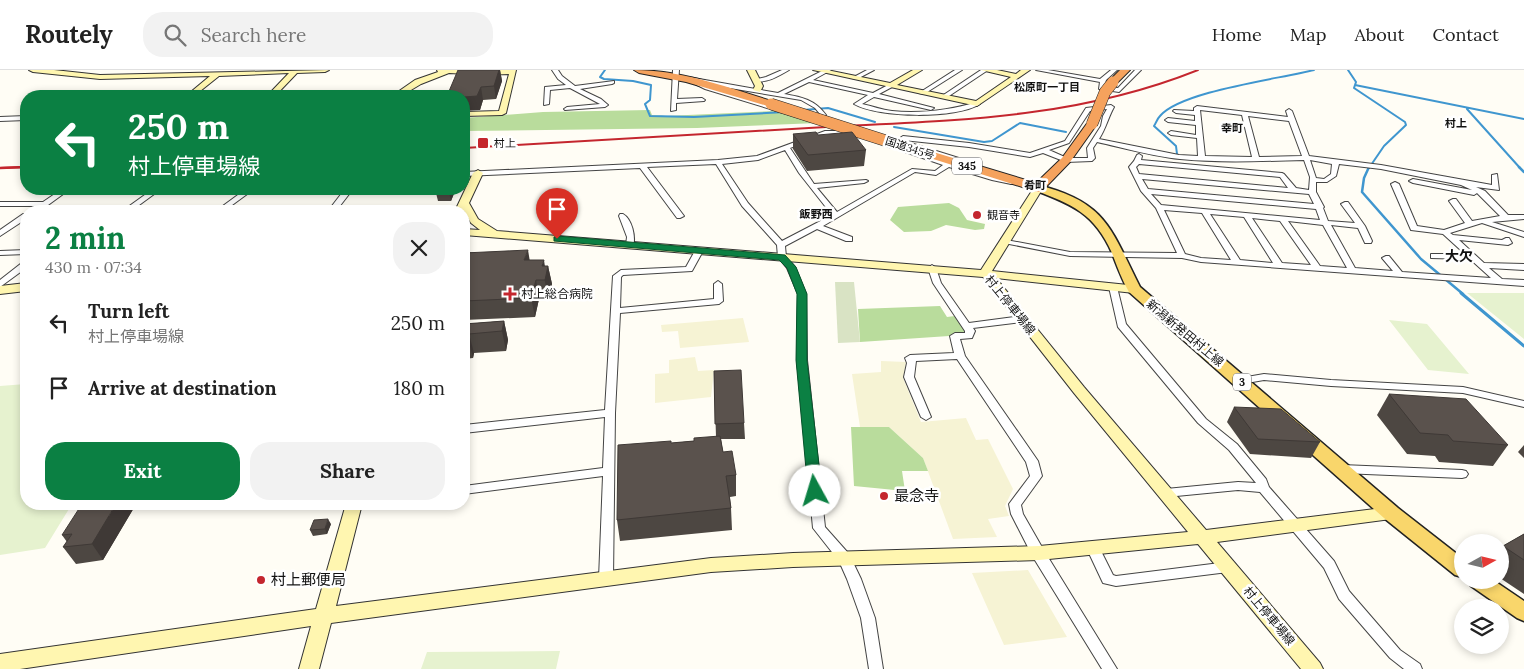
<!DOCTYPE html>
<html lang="en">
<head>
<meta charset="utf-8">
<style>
  :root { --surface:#fff; --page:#f2f2f2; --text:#222; --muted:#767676; --line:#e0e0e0; --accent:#0b8043 }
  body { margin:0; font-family:Lora,"Noto Sans JP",serif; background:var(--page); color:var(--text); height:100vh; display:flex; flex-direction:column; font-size:19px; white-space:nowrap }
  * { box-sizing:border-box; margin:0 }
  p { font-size:16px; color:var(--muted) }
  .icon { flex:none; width:28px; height:28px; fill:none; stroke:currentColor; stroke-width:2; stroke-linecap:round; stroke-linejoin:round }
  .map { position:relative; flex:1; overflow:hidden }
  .panel { position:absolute; left:20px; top:135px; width:450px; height:305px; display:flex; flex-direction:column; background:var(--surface); border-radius:20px; box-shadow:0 2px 8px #0003 }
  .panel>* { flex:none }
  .banner { position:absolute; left:20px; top:20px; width:450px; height:105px; border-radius:20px; box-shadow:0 2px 8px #0003; background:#0b8043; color:#fff; overflow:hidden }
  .needle { width:32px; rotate:82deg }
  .tools { position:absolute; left:1454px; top:464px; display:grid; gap:10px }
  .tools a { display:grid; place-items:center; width:55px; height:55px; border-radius:50%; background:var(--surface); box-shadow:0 2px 8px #0003; font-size:25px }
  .pin { position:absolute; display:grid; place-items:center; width:42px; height:42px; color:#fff; margin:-51px -21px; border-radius:50% 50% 50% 0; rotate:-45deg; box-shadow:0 0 5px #0007 }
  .pin .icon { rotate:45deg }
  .me { position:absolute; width:55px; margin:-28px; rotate:354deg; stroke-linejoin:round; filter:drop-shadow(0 0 4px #0008) }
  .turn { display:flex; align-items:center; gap:18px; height:105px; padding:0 25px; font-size:22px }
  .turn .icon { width:65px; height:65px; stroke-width:2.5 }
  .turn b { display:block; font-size:35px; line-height:42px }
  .round { display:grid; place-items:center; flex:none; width:52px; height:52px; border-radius:20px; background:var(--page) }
  .headline { display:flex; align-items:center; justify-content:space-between; height:85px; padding:0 25px }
  h1 { font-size:30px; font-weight:700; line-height:38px; color:var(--accent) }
  .cta { display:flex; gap:10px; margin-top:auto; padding:10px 25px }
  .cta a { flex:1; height:58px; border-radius:20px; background:var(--accent); color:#fff; font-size:20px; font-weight:700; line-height:58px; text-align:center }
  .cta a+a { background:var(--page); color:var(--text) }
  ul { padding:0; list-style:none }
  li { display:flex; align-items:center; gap:15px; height:65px; padding:0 25px }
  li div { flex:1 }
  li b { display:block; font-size:19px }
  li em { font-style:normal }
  header { display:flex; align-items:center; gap:30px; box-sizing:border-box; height:70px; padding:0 25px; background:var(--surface); border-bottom:1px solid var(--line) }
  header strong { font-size:24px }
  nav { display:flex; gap:28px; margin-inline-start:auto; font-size:18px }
  .search { width:350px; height:45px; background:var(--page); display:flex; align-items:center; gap:12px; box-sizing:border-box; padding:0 18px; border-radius:20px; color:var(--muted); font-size:19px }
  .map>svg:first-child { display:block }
  .farmland { fill:#f6f3d4 }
  .forest { fill:#b9dc9c }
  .cemetery { fill:#d9e3c4 }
  .pitch { fill:#e6f2cf }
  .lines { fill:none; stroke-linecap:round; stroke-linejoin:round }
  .stream-far2 { stroke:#3f96cf; stroke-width:2 }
  .stream-far1 { stroke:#3f96cf; stroke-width:2.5 }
  .stream { stroke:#3f96cf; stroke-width:3 }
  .street-casing { stroke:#444; stroke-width:2 }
  .secondary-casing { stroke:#333; stroke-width:2 }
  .primary-casing { stroke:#222; stroke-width:3 }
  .highway-casing { stroke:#222; stroke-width:2 }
  .street { fill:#fff; fill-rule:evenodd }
  .secondary { fill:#fff6b0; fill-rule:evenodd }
  .primary { fill:#f9d66b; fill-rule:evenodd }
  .highway { fill:#f5a25d; fill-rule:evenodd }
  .rail-far1 { stroke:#c4262e; stroke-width:2 }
  .rail { stroke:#c4262e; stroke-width:2.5 }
  .highway-bridge-casing { stroke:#222; stroke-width:12; stroke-linecap:butt }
  .highway-bridge { stroke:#f5a25d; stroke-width:11 }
  .wall { fill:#4d4742 }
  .shaded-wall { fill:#3f3936 }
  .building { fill:#5a524d; stroke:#3f3936 }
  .route { fill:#0b8043; stroke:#07532c }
  .poi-dot { fill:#c4262e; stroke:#fff; stroke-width:2 }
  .labels { text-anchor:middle; stroke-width:5; stroke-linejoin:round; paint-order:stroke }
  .far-neighbourhood-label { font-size:11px; font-weight:bold; fill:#111; stroke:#fff }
  .far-poi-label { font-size:11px; fill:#111; stroke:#fff; text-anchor:start }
  .far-street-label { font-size:11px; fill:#111; stroke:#fff }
  .shield { fill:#fff; stroke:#585858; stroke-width:1 }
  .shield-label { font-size:11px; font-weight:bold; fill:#111 }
  .poi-label { font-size:12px; fill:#111; stroke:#fff; text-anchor:start }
  .street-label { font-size:12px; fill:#111; stroke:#fff }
  .neighbourhood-label { font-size:14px; font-weight:bold; fill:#111; stroke:#fff }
  .near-poi-label { font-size:15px; fill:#111; stroke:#fff; text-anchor:start }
</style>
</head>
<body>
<header>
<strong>Routely</strong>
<div class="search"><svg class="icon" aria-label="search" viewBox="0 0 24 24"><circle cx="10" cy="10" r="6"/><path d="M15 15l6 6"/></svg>Search here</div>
<nav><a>Home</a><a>Map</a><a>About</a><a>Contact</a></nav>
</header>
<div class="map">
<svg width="1524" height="599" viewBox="0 0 1524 599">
  <rect width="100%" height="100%" fill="#fffdf5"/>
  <path class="farmland" d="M743,248L749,272L680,278L678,261L662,262L661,255Z
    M695,287L698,301L714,300L711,327L655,333V304L669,303V290Z
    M881,291L906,292L903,308L921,352L966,348L976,370L988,369L1013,419L1005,436L1009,446L988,449L997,467L953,469L923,388L889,357H860L852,304L881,302Z
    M1028,500L1067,567L1004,575L972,503Z"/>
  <path class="forest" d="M650,40L652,45L666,46L775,41L818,53L697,58L464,61V48L543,42Z
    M949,133L959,138L967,150L985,154L984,159L975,160L946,155L931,161L904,162L890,150L898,137Z
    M940,236L947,247L955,246L966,263L949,266L860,272L858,239Z
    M851,357H889L923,388L928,401H902L905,421L854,416Z"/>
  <path class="cemetery" d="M835,212H854L860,272L838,273Z"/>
  <path class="pitch" d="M1467,223H1524V269Z
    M1389,250L1427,254L1469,304L1428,300Z
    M26,314V434H72L45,478L0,485V316Z
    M560,581L556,599H421L427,582Z"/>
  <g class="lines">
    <path class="stream-far2" d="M605,0L600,7L604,9L633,11L651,15L650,30L645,34L650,46L694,47L785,42
      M1348,0L1356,12L1354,18L1405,52L1406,55L1384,76L1369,98
      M1355,15L1524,49
      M1467,39L1520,98
      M803,40L828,38L875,52
      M894,57L984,72L992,71L1020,53L1066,62
      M1177,84L1176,76L1154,56C1156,53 1157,49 1160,46C1181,21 1279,9 1314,0"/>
    <path class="stream-far1" d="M1369,97L1364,108L1362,122L1421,189L1463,224
      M1519,97L1524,102"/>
    <path class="stream" d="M1461,223L1524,276"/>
    <g class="street-casing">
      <path id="street" d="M552,0H558L562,6L575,16L614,11V13L612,14L580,19L601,29L608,35L605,37L565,40L564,39L567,37L600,34L570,18L550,20L549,34L544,35L545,17L566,15L558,9Z
        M673,0H679L677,29L702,28L705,30L704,31L676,33V40L671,41Z
        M782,0H789C779,6 764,15 753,10L766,7Z
        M824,0H831L813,10L873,23L890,14L892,15V17L879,24L934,38L931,40L874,27L862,34C872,36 882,40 892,41C919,44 951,40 977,32L980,34C957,49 878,48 854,34L868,25L809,12L784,24C802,27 815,30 826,45L813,52L705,19L685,9L688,7L778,23ZM700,13L801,30L815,38L820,44L812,48L709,17Z
        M867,0H874L857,9L852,8Z
        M955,0H962L924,24L919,23Z
        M981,0H988L946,28H942V26Z
        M1036,0H1048L1100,9L1111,0H1117L1106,10L1104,17L1118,18L1135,0H1141L1119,22L1099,19L1100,12Z
        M1111,35L1114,37C1108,48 1106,58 1099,69L1179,85L1198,86L1197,68L1171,65L1168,63L1171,61L1196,65V55L1168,52L1165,50L1168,48L1195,51V45L1176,43L1173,41L1174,40L1194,41V38L1197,36L1288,47L1286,41L1289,39L1292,41L1309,86L1381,95L1492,115V105L1497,104L1499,120L1476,117L1485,121L1508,145H1524V149L1492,152L1524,162V167L1482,153L1450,163L1453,165L1502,170L1506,168H1509L1512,173L1508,175L1459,170L1484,193L1524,194V200L1489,198L1502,209L1524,210V216L1201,192L1182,188L1070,186L1004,173H1001V169L1070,182L1177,183L1156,138L1141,121L1129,97L1134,91L1137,85L1139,84L1142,86L1141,90L1282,103L1284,104L1296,118L1309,120L1310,107L1304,90C1262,91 1221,93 1180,89C1152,86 1124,78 1097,72L1093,78L1095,88L1092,91L1066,92L1043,83L1030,87L969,77L903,70L900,68L903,66L969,73L1030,83L1065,71L1086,38ZM1107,39L1103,46L1101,56L1087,78L1088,88H1067L1049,80L1069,73L1090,41ZM1200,40L1242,45L1252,87L1205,86ZM1248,46L1289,51L1302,86L1259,87ZM1310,90L1332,94L1331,104L1324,109L1316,108ZM1139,94L1280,107L1288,118L1139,104L1136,97ZM1339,94L1381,99L1461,115L1472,120L1413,109L1409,111L1413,113L1474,125L1477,123L1500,146L1472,151L1456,129H1453L1449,131L1465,153L1444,160L1417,156L1399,114L1395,112L1391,114L1411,160L1443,164L1465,184H1431V188L1470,189L1491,208L1402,202L1389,186H1386L1382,188L1393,201L1355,198L1331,155L1358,158L1365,173H1371L1372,171L1365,156L1348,132H1345L1341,134L1355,153L1328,151L1323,138L1324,137L1316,122V112H1327L1336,106ZM1142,109L1309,124L1314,134L1148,119ZM1151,124L1316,139L1320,150L1161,135ZM1164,140L1202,143L1231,190L1201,188L1185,184ZM1210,144L1244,147L1273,193L1240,190ZM1252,148L1280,151L1311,195L1282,193ZM1288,151L1323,155L1347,198L1320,196Z
        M26,46V50L0,51V47Z
        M854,61L857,63L856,64L826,65L790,78L814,114L866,110L868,111L864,113L817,118L837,142L912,99L935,101L943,95L905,82L904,81L907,79L1015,112L1011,114L992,110L949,97L936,105L915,102L823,156L852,167V171H846L817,159L785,176L786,187L795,197L806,224L807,290L825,457L849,484L861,509L875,548L883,599H869L861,548L847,509L839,491L813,458L797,290L798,224L787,198L778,187L777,175L742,136L716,94L647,97L684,146L680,148H677L640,98L464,106V102L718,90L757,86L825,61ZM785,80L799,103L832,145L782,171L748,133L722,94L758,90Z
        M888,66L962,89L963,90L958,91L886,69L885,68Z
        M62,119H70L44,138L128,137L153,119H161L131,141H33V138H37V136H0V132H43Z
        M246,119H254L224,141H216Z
        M345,119H353L336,141H328Z
        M23,144H26V149L0,166V160Z
        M620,144H623C632,149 636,167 633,177H630L626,175L627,167L619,146Z
        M696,179H699L703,181L692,201L623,205L621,207L620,238L714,229V214L718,211L722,214L723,231L719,234L620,243L615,343L613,509L611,513L606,514L601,513L599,509L603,406L464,424V416L603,398L605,347L464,363V355L605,340L613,206L621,200L686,197Z
        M26,180V184L0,185V181Z
        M23,192H26V198L0,217V210Z
        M932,195L936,198L941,213L969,253L1022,246L1027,249L1022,252L973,258L975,261L972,268L960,269L965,286L1038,391L1042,406L1021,435L1023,444L1043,479L1117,599H1102L1033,487L1011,444L1009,434L1030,406L1026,392L957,289L916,291L914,307L931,347L926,350L921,347L904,307L907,293L905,288L910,285L954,283L950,266L955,263H965V261L933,213L928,198Z
        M1113,214L1117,217L1126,254L1206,349L1237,374L1266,409L1269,417L1334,491L1349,521L1400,580L1420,594L1422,599H1404L1390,588L1339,529L1324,498L1260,422L1238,420L1166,427L1162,426L1160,423L1162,420L1166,419L1238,412L1256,413L1229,380L1198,353L1118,257L1109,217Z
        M1264,304L1331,310L1463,317L1524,331V337L1463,323L1331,316L1264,310L1241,314L1236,311L1241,308Z
        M1342,395L1462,400L1466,401L1468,404L1466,407L1462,408L1342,403L1338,402L1336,399L1338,396Z
        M1093,474L1098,475L1113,505L1116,506L1228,492L1233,493L1235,497L1233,501L1228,502L1116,516L1103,513L1087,479L1088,475Z"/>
    </g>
    <g class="secondary-casing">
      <path id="secondary" d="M29,0H54L100,5L329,0L325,2L297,3L275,26H267L289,3L219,6L194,26H186L210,6L100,9L33,2Z
        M437,0H516L506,43L502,45L464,46V42L499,41L509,4L485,5L449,3L421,14L401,26H392L415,10L438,2Z
        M747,0H755L763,16L760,22L753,20L755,16Z
        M813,0H827L890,13L913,0H922L897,15L976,31L1011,7L981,0H997L1016,4L1021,0H1030L977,36Z
        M478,100L483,103L469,133L478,149L497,161L981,200L1035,116H1041L1043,118L992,201L1138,216L1140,219L1134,223L996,208L1084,317L1206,460L1391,437L1397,439L1399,443L1397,447L1391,449L1217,472L1320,593L1323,599H1301L1198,474L1039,490L793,497L711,502L331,553L319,599H299L311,556L20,599H0V584L316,539L346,434H362L336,536L711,488L793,483L1039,476L1188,462L1074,323L983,207L464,165V159L480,160L471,153L464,141H455L473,103Z
        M26,213V221L0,224V216Z"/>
    </g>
    <g class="primary-casing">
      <path id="primary" d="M1038,115C1107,132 1111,160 1140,217L1398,438L1462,488V507L1455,505L1384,448L1129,222C1122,210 1117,196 1112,183C1095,144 1072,134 1034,120L1033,118Z
        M1468,510H1493L1524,531V551L1517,548L1471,516Z"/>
    </g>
    <g class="highway-casing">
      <path id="highway" d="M634,0C683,0 729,18 775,32L776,34L771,37L686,12L639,3Z
        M1120,0H1130L1116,14H1110V10Z
        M1092,51L1097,54L1070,92L1042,121L1038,122L892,76L890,74L892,72H900L1036,113L1062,88L1088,52Z"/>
    </g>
    <use href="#street" class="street"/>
    <use href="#secondary" class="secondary"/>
    <use href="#primary" class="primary"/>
    <use href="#highway" class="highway"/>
    <path class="rail-far1" d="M464,78C585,71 706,64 826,57C956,50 1076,49 1198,0
      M0,98L26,97"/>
    <path class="rail" d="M0,98L26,97"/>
    <g class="highway-bridge-casing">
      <path id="highway-bridge" d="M771,34L896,74
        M1092,54L1105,22L1113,12"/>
    </g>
    <use href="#highway-bridge" class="highway-bridge"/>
  </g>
  <path class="wall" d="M458,0H500L502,11L496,29L483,30L480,40Z
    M793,64L818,65L866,80L864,96L807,101L793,79Z
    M455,121L451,131H438L436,123Z
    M464,166L468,182L530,190L545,196H548L552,214L548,228L539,229L535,247L464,250Z
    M504,251L508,270L506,281L474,283L473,288L464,289V254Z
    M714,301L744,353L745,369H721L723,382L736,405V426L730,427L731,438L732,460L620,471L617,450L671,373L694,371L716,367Z
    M1389,324L1508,375L1493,396L1439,392L1435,386L1407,384L1377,345Z
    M1234,337L1320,372L1311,388L1250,384L1227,352Z
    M1524,375V388L1518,382Z
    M135,436L103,490L76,494L63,477L67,472L62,465Z
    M331,454L327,464L313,466L310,460Z
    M1524,464V524L1500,508V479L1503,476Z"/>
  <path class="shaded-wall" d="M499,0H500L502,11L496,29L494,16Z
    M481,17L483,30L480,40L464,41V27Z
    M450,119H455V121L451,131L449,122Z
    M465,166L469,184L464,196V168Z
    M528,180L531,198L524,190Z
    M544,190L546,204L548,196L552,214L548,228L542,196Z
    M536,210L539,229L535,247L531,228Z
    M504,251L508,270L506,281L502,261Z
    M469,264L474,283L473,288L468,269Z
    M116,434H133L135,436L103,490L92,474Z
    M328,449L331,454L327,464L325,459Z"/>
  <path class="building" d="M458,0H499L494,16L481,17L477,26L464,27V26H447Z
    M816,62L818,65L852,62L866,80L808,85L793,64Z
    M438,119H450L449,122L436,123Z
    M528,180L524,190H544L542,196H548L545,210H536L531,228L464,231V183Z
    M504,251L502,261L469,264L468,269H464V254Z
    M741,300L744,353L715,354L714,301Z
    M1389,324L1466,329L1508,375L1453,371L1448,365L1420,363Z
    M1234,337L1281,339L1320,372L1258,369Z
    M720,366L723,382L732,381L736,405L726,406L731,438L617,450L618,375L671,371V373L694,371V368Z
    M82,434H116L92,474L63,477L72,464L62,465Z
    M328,449L325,459L310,460L314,450Z
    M1524,464V490L1503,476Z"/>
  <path class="route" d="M557,166L785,185L796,197L807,224V290L822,421L820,424H810L808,421L796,290L797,224L787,198L779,190L554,171V167Z"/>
  <g class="poi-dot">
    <rect x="477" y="67" width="12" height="12" rx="2.5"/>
    <circle cx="977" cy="145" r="5"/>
    <path d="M507.5 216.5h5v5h5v5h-5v5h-5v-5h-5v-5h5z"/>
    <circle cx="884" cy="426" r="5"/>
    <circle cx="261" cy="510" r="5"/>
  </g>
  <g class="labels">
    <g class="far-neighbourhood-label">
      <text x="1047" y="21">松原町一丁目</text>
      <text x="1456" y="57">村上</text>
      <text x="1232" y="62">幸町</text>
      <text x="1035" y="119">肴町</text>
      <text x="816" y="148">飯野西</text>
    </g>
    <g class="far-poi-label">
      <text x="494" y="77">村上</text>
      <text x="987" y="149">観音寺</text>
    </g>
    <g class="far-street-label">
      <text transform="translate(910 78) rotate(18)" y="4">国道345号</text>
    </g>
    <g class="shield">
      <rect x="952" y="87.5" width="30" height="17" rx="4"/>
      <rect x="1233" y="303.5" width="18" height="17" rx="4"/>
    </g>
    <g class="shield-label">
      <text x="967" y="100">345</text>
      <text x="1242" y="316">3</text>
    </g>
    <g class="poi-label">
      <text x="521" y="228">村上総合病院</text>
    </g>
    <g class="street-label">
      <text transform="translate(1010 235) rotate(51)" y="4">村上停車場線</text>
      <text transform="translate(1185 263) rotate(40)" y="4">新潟新発田村上線</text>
      <text transform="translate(1269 546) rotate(50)" y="4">村上停車場線</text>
    </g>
    <g class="neighbourhood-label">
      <text x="1459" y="191">大欠</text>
    </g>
    <g class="near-poi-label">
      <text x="894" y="431">最念寺</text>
      <text x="271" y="515">村上郵便局</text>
    </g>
  </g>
</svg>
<div class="tools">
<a><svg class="needle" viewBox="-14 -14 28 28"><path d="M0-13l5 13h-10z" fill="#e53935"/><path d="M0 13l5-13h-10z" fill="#767676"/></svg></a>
<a><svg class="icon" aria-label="layers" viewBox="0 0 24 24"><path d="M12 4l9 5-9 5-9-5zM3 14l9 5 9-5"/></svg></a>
</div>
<div class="pin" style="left:557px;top:169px;background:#d93025"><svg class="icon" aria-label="arrive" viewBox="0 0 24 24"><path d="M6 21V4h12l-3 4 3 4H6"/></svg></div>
<svg class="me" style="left:815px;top:421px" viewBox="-20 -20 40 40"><circle r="19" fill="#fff"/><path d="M0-13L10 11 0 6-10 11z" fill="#0b8043"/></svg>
<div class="banner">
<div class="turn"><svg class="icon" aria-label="left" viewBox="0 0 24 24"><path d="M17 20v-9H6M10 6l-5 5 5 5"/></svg><div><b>250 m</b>村上停車場線</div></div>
</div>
<section class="panel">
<div class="headline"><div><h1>2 min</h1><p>430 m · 07:34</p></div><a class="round"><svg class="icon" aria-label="close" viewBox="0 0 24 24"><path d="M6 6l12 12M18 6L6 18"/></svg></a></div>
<ul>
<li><svg class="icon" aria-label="left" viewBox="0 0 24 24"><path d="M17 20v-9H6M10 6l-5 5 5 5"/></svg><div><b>Turn left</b><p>村上停車場線</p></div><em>250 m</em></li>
<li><svg class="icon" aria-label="arrive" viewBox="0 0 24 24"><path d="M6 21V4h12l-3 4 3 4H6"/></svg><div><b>Arrive at destination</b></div><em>180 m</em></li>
</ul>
<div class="cta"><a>Exit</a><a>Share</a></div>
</section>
</div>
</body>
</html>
